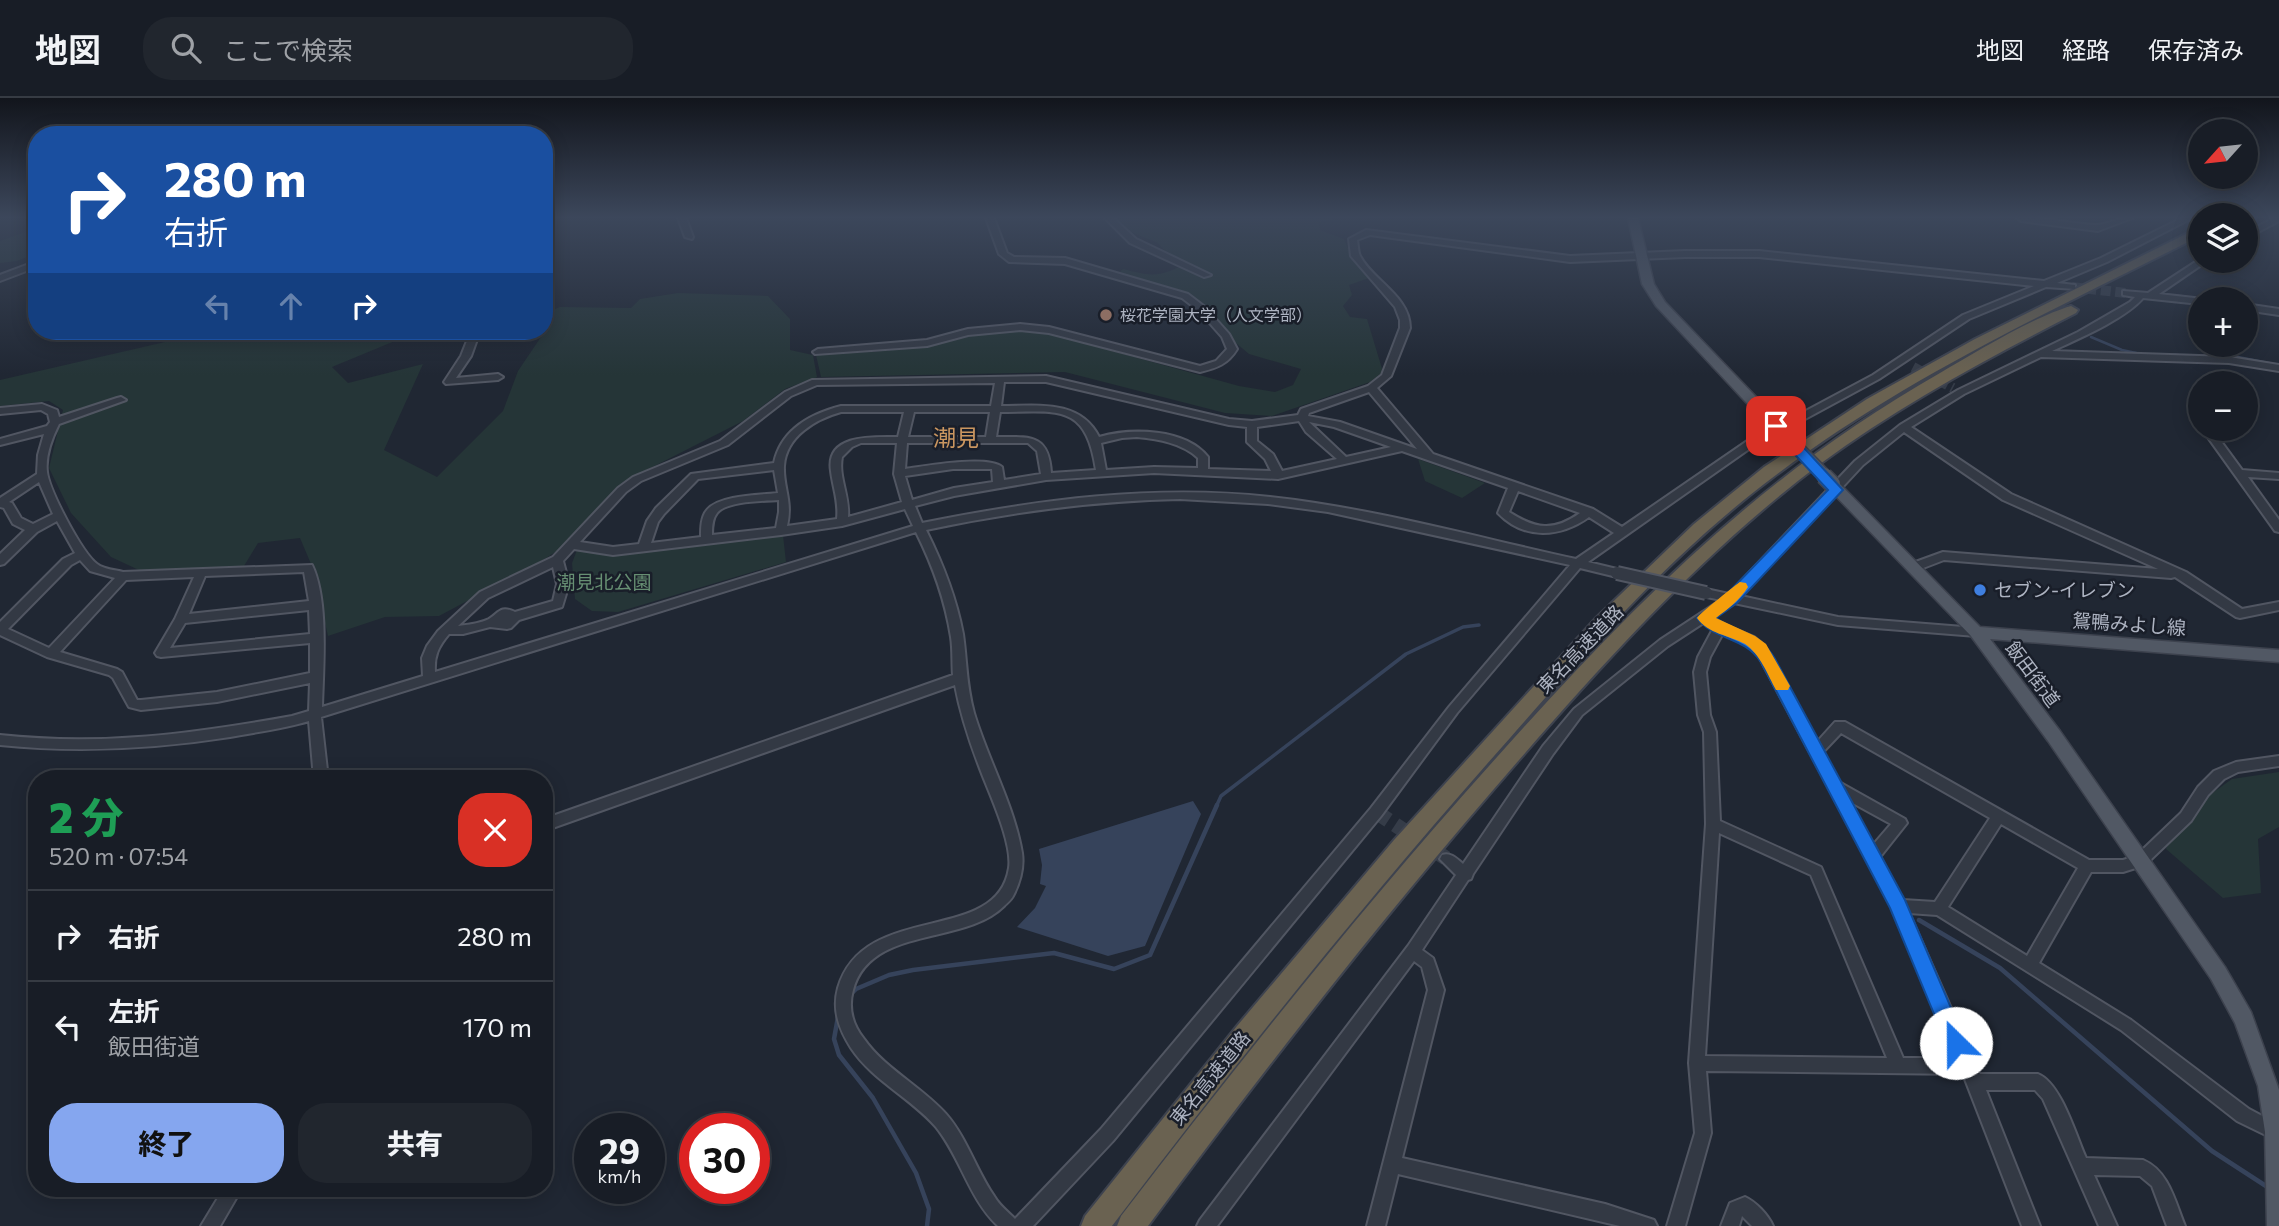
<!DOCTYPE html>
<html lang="ja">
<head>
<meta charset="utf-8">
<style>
  :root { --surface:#181d26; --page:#21262e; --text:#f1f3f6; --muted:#9fa2a7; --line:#363b43; --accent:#85a6ef }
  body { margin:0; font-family:Commissioner,"Noto Sans JP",sans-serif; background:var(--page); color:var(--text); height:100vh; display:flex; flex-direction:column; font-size:26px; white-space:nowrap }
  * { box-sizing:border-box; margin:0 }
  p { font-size:23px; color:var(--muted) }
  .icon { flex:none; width:38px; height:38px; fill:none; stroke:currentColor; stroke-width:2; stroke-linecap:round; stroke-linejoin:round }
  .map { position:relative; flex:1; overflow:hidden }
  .side { position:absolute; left:28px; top:672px; width:525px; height:427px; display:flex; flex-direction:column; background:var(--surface); border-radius:28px; box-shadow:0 4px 18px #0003,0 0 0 2px var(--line) }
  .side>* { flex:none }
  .banner { position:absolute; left:28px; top:28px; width:525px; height:214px; border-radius:28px; box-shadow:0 4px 18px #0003,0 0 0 2px var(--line); background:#1a4fa0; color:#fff; overflow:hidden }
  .needle { width:46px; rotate:243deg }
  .controls { position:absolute; left:2188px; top:21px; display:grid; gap:14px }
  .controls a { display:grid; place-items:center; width:70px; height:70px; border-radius:50%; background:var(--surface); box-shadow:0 4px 18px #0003,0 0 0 2px var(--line); font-size:35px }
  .speed { position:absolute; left:574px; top:1015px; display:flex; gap:14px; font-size:35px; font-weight:700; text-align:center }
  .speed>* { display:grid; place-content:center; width:91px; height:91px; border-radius:50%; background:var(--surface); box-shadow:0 4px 18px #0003,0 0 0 2px var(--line); line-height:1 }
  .speed small { font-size:18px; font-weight:400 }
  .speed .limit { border:10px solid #d22; background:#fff; color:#111 }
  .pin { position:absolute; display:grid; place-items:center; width:60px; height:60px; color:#fff; margin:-30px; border-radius:14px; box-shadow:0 4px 10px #0006 }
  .me { position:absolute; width:77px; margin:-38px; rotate:337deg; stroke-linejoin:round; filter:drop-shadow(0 0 5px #0008) }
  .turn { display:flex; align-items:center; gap:24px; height:147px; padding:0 21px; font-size:32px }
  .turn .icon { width:91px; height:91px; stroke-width:2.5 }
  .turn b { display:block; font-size:49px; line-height:60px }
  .lanes { display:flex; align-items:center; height:66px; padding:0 21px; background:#0003; justify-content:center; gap:35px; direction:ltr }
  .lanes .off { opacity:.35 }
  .round { display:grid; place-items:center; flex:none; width:74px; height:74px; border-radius:28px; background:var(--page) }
  .summary { display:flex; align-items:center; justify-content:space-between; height:119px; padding:0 21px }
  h1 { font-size:42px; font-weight:800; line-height:52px; color:#1e9e55 }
  .button { display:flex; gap:14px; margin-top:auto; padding:14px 21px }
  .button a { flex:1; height:80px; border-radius:28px; background:var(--accent); color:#111; font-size:28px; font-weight:800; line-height:80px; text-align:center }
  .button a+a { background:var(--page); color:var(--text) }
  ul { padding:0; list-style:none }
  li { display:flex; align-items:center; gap:21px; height:91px; padding:0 21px; border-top:2px solid var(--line) }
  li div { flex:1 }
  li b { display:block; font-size:26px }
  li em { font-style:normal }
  header { display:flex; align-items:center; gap:42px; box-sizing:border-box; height:98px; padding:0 35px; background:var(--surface); border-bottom:2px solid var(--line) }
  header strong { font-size:33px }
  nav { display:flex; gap:38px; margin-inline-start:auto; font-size:24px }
  .search { width:490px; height:63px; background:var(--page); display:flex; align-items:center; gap:18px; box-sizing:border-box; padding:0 24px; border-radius:28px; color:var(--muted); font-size:26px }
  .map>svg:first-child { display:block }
  .green { fill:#253537 }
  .water { fill:#36435b }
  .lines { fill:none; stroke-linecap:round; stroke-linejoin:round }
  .stream-far2 { stroke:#36435b; stroke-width:2.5 }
  .stream-far1 { stroke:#36435b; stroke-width:3.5 }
  .stream { stroke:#36435b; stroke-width:4.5 }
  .minor-tunnel-far1 { stroke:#353c48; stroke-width:10; stroke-dasharray:10 4.5; stroke-linecap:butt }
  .minor-tunnel { stroke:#353c48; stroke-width:15; stroke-dasharray:15 8; stroke-linecap:butt }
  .minor-casing { stroke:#515662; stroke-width:4 }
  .major-casing { stroke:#3d424e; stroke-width:3 }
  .highway-casing { stroke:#3e434f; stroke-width:4 }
  .minor { fill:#333944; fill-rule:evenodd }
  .major { fill:#515864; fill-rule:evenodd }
  .highway { fill:#6a6251; fill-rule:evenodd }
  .minor-bridge-casing { stroke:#515662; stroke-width:16; stroke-linecap:butt }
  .major-bridge-far1-casing { stroke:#3d424e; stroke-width:15; stroke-linecap:butt }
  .major-bridge-casing { stroke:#3d424e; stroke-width:19; stroke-linecap:butt }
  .minor-bridge { stroke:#333944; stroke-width:12 }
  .major-bridge-far1 { stroke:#515864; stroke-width:12 }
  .major-bridge { stroke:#515864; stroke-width:16 }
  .route { fill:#1a73e8; stroke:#114b97; stroke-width:2 }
  .slow { fill:#f59e0b }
  .education-dot { fill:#8d6e63; stroke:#191e29; stroke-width:2.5 }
  .shop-dot { fill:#3f7fe0; stroke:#191e29; stroke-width:2.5 }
  .labels { text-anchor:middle; stroke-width:5; stroke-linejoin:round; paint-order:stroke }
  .far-poi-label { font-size:16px; fill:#adb3c1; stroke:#191e29; text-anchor:start }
  .park-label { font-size:19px; fill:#678f73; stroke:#191e29 }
  .poi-label { font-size:19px; fill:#adb3c1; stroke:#191e29; text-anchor:start }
  .street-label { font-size:19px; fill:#adb3c1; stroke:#191e29 }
  .quarter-label { font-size:23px; fill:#ca9660; stroke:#191e29 }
</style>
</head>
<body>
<header>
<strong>地図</strong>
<div class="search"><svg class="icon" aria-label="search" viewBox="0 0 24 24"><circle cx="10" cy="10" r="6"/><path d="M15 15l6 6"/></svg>ここで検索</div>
<nav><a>地図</a><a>経路</a><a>保存済み</a></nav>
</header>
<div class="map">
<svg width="2279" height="1128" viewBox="0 0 2279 1128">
  <rect width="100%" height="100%" fill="#202733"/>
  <path class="green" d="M1116,120H1341L1319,124L1320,132L1344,141L1352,159L1369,180L1349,187L1352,197L1343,208L1350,219L1367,221L1383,274L1370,284L1272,318L1225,315L1065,274L821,279L816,257C852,254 890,254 925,248C968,241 999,227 1044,234L1239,288L1275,294L1293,287L1301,271L1249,256L1230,240L1205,209L1186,195L1117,176L1123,171C1147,177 1156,180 1179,169L1158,145L1131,134Z
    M37,130V155L17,163L0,165V143Z
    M678,195L768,198L790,221V252L813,257L817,279L785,291L743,323L623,384L566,447L537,466L439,518L385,519L328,538L311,466L300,440L258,445L244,468L141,473L111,459L71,415L49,370L63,312L49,303L0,308V282L178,241L191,233H419L332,269L348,285L423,266L384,352L437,379L503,313L518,273L551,224L548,214L560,209L631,210L640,201Z
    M1418,361L1485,385L1462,400L1425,383Z
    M783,437L786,464L618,514L592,513L575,501L572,465L577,452L610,455Z
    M2279,674V729L2258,741L2261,795L2223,800L2166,751L2173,723L2232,681Z"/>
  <path class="water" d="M1193,703L1201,716L1145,848L1108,858L1017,829L1035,810L1046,788L1040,786L1042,767L1039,751Z"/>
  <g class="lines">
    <path class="stream-far2" d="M2091,239L2122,252L2141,256
      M2174,257L2238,259L2279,267"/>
    <path class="stream-far1" d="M1216,709L1221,698L1406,556L1463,529L1479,527"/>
    <path class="stream" d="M1919,822L2000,870L2212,1053L2269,1090
      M850,897L856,891L889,877L913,872L1054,855L1114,871L1150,857L1217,707
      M838,919L834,941L839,957L873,1000L916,1075L929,1111L927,1128"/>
    <path class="minor-tunnel-far1" d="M2072,189L2126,195
      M1913,269L1953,290"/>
    <path class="minor-tunnel" d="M1376,714L1447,761"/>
    <g class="minor-casing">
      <path id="minor" d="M678,120H686L693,139L692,141L685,139Z
        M986,120H994L1007,155L1014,159L1065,160L1188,196L1205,209L1229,236L1237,251C1228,266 1217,270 1200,274L1049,235L1020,232L968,237L927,248L815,256L813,254L818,251L927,242L968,231L1020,226L1049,229L1200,268L1216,263L1227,251L1222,239L1199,213L1182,200L1065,166L1009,164L999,156Z
        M1105,120H1113L1136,141L1211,177L1204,179L1130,145Z
        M2017,120C2043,118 2068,126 2095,127C2107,127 2119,119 2132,120L2098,133L2021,123Z
        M2182,120H2192L2107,164L2057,185L2075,187V191L2046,189L1969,221L1879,281L1794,327L1779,330L1588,464L1621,472L1623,475L1621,478L1617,479L1580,470L1457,615L1381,718L1113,1043L1033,1128H998C969,1101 961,1060 936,1029C911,1000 872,982 851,950C839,931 832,912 838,890C864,802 997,848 1009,770C1013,744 988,693 979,668C969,642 960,614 955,587L544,733V721L953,577C952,565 953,552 951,539C945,501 933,468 916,434L321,619L328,681H314L309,623C283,631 256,634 230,639C153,651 78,655 0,647V637C102,648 192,636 292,618L309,613L310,585L217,604L141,612L129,609L113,580L109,577L47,559L0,537V524L63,461L75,455L57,423L37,434L4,466L0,467V456L25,432L13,426L4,410L0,409V400L37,376L38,357L44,336L0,347V341L47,328L50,324L48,316L41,312L0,316V310L42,306L57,312L59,319L117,300L121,299L126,302L59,326C52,340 45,358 47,374C49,392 82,455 97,466C103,471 115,472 123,474L312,467C329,502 323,570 322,609L423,578L422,560L427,548L438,533L480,494L553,459L618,390L633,379L720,343L785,294L812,282L1046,278L1229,321L1252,323L1298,317L1301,311L1368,288L1382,277L1400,230V222L1395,209L1351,158L1349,141L1366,132L1570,158L1685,153H1759L2044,183L2101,160ZM1370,137L1570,164L1685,159H1759L2034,188L1963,217L1873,277L1787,323L1772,326L1622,429L1593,411L1433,356L1377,290L1391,278L1410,230C1410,198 1373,183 1360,158C1358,154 1358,147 1357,142ZM1004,284H1046L1229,327L1247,329V344L1265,361L1271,373L1208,371V359C1185,330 1131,330 1099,339C1080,301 1037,308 1001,308ZM995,285L991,308H841C810,316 781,332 774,365L691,376L656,410L647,423L639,446L613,449L580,444L626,394L641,383L728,347L791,298L817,287ZM1369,294L1417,351L1340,324L1308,318L1309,315ZM841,314H904L898,339C875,339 825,335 831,373C833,390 839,403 837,421L787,428C793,403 783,390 784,368C786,338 816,321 841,314ZM914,314H990L986,339H908ZM1000,314C1057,314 1086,304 1096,372L1051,375C1049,335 1029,339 996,339ZM1299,323L1306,334L1337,361L1282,373L1273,356L1257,343V329ZM1309,324L1334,329L1391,349L1346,359ZM1137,339C1158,341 1182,345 1198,360V370L1154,369L1106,372L1101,345L1122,340ZM861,345H897L894,376L902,404L848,419C850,398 838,379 842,359L852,349ZM907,345H1028L1037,353L1041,376L1004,382L1002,369C987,357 926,368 905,371ZM1402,353L1508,390L1498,415C1524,442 1560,440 1589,419L1614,435L1576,461C1475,439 1373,410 1270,399C1153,386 1037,402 922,425L915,408L954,398L1046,382L1154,375L1278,381ZM953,371H992L993,384L954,390L912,402L905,378ZM774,372L778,395C760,397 719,397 707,412C701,419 701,430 701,439L651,445L658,424L664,416L698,381ZM39,384L53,416L33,426L21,420L12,405L9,404ZM1518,393L1580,415C1553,434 1536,431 1509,414ZM1180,401L1268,406L1328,414L1570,467L1449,609L1371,710L1101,1031L1015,1121C1008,1114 999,1107 994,1098C976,1072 967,1040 946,1016C921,988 885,971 864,941C852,926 848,910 853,892C871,827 964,848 1004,808C1008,804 1012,801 1014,796C1020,784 1024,769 1022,755C1014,707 988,662 974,615C966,586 967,564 963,536C956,499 943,466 926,432C1010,414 1094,403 1180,401ZM779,402V414L776,430L712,437C712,430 712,421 717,415C726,403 764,403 779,402ZM905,411L913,428L435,574C434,558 438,549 449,536H463L490,529L507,531L511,530L519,522L562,509L569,486L563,463L574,451L613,457L781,437L842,428ZM80,462L90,473L115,480L49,550L8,531L71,467ZM553,469L557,486L553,503L515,514C500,507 499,515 489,521C481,525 467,527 458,528L488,500ZM304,474L309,503L189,516L205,478ZM194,479L175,521L155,555L157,558L161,559L310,545V575L217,594L141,602H137L122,574L117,571L60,554L126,482ZM309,512L310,536L170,550L185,525Z
        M2274,120H2279V123L2245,141V135Z
        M2200,161L2207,163L2159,196L2203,201H2200V206L2143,200C2125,221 2078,241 2052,253L2229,259L2279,267V273L2229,265L2041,259L1964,296L1911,329L2011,396L2186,474L2242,511L2279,504V512L2240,520L2236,519L2175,479L2171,480L1944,462L1918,472H1910L1908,469L1910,466L1943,454L2158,471L2003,402L1904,334L1863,367L1741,498L1838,519L1976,530L1980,531L1982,534L1980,537L1976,538L1838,527L1734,505L1668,548L1582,617L1553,656L1473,776L1471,781L1468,782L1422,852L1433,860L1444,892L1402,1060L1605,1106L1654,1122L1657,1128H1620L1398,1076L1385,1128H1367L1428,892L1422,869L1414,863L1217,1128H1197L1200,1122L1408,848L1456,777L1440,761L1442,757C1451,754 1457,761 1463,766L1543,648L1574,611L1660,542L1721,502L1702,498L1700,495L1702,492L1706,491L1729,496L1855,363L1900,327L1958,292L2078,234L2130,204L2135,199L2123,197V193L2148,195Z
        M37,163V169L0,183V177Z
        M2245,206L2279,211V217L2245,212Z
        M471,233H480L471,258L456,280L498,276L503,279L498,282L446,286L444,284L461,258Z
        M2202,331H2212L2242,372L2279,375V381L2248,379L2279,422V434L2275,433Z
        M1713,522L1754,539L1764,547L1817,644L1835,624H1845L2089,762H2123L2136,758L2181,715L2198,689L2214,673L2236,664L2279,658V668L2238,674L2224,681L2208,697L2191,723L2145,767L2123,774H2091L2039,865L2131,922L2249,1011L2279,1027V1041L2276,1042L2237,1023L2121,932L1937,817L1909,815L1980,976H2038C2061,985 2076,1038 2086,1060L2143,1062C2169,1073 2175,1104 2185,1128H2167L2152,1088L2140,1078L2094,1077L2117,1128H2099L2043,1001L2035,992H1986L2040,1128H2022L1963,976L1706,973L1711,1035L1685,1128H1667L1695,1035L1689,965L1706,726L1704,634L1698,617L1694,574L1698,559L1713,531L1707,526ZM1723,535L1746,545L1756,553L1893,810L1957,960H1903L1821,769L1720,723L1716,634L1710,617L1706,574L1710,559ZM1841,635L1990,720L1935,804L1903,802L1880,759L1907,725L1905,721L1839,684L1823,654ZM1849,703L1891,726L1873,747ZM2001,726L2078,770L2027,858L1948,809ZM1719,735L1811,777L1887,960L1705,958Z
        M224,1090H242L220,1128H201Z
        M1745,1099C1756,1104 1768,1117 1773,1128H1752L1742,1118L1739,1128H1721L1730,1105Z"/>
    </g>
    <g class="major-casing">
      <path id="major" d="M1628,120H1638L1654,186L1665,204L1781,325V331H1771L1656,208L1642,186Z
        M1832,382L1837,383L1980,529L2279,552V564L1990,541L2060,633L2225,869L2251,914L2279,992V1128H2267L2265,1034L2258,988L2235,925L2211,881L2048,643L1971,538L1827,389L1825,386L1827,383Z"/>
    </g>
    <g class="highway-casing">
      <path id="highway" d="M2245,120H2255L2245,125Z
        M2200,129V138C2055,211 1906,279 1776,377C1675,452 1592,547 1510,640C1370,797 1239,961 1112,1128H1081L1085,1118L1237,928L1394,742L1595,521L1694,426L1764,369L1867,301L1975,241Z
        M2071,208L2078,212L2076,215C1988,260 1900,307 1820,366C1707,451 1611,556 1519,662C1388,812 1266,969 1148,1128H1117L1121,1118C1239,964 1360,812 1489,668C1628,512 1757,379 1940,275C1976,254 2033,219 2071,208Z"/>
    </g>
    <use href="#minor" class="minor"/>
    <use href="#major" class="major"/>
    <use href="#highway" class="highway"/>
    <g class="minor-bridge-casing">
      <path id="minor-bridge" d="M1617,475L1706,495"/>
    </g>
    <g class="major-bridge-far1-casing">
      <path id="major-bridge-far1" d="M1776,328L1826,379"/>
    </g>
    <g class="major-bridge-casing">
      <path id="major-bridge" d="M1824,378L1832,386"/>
    </g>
    <use href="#minor-bridge" class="minor-bridge"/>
    <use href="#major-bridge-far1" class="major-bridge-far1"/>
    <use href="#major-bridge" class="major-bridge"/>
  </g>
  <linearGradient id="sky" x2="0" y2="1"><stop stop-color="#12151c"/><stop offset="0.43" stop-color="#3c475b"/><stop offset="1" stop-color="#3c475b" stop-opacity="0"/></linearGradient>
  <rect width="2279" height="277" fill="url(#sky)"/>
  <path class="route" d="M1776,324L1781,325L1843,392L1737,505L1716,520C1738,535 1761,536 1775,561L1905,802L1966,945L1963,952L1956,954L1949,952L1890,810L1761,564C1744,538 1713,542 1697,520L1726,497L1828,392L1771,331L1769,328Z"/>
  <path class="slow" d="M1740,484L1746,485L1748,489C1739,503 1729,510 1716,520L1755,538L1766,546L1790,588L1788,592H1776C1768,577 1760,556 1745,546C1729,537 1708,536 1697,520C1699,516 1738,485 1740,484Z"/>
  <circle class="education-dot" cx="1106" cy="217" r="7"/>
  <circle class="shop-dot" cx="1980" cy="492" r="7"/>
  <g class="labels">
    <g class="far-poi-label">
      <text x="1120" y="223">桜花学園大学（人文学部）</text>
    </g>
    <g class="park-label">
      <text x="604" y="491">潮見北公園</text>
    </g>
    <g class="poi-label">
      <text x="1994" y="499">セブン-イレブン</text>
    </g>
    <g class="street-label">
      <text transform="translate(2129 526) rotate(4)" y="7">鴛鴨みよし線</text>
      <text transform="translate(1580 551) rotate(-46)" y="7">東名高速道路</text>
      <text transform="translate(2033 576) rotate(53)" y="7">飯田街道</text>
      <text transform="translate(1210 980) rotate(-51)" y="7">東名高速道路</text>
    </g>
    <g class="quarter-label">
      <text x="956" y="348">潮見</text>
    </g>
  </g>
</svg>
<div class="controls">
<a><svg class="needle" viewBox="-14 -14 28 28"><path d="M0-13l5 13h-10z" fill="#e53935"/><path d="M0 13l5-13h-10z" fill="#9fa2a7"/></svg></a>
<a><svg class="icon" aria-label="layers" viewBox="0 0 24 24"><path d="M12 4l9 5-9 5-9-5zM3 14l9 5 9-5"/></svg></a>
<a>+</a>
<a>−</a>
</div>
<div class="speed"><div>29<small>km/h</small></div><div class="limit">30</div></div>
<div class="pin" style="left:1776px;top:328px;background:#d93025"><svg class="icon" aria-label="arrive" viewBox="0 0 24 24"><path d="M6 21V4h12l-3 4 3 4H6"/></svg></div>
<svg class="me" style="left:1956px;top:945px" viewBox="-20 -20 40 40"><circle r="19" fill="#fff"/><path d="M0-13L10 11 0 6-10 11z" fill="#1a73e8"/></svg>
<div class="banner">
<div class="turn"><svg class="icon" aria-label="right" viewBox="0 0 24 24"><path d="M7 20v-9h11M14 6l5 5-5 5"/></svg><div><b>280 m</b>右折</div></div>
<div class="lanes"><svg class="icon off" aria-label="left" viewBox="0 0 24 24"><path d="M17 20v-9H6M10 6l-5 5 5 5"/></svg><svg class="icon off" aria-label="ahead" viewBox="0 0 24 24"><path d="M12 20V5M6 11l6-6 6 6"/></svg><svg class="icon" aria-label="right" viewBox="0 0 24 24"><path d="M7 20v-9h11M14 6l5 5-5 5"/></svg></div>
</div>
<section class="side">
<div class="summary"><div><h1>2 分</h1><p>520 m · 07:54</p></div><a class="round" style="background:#d93025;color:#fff"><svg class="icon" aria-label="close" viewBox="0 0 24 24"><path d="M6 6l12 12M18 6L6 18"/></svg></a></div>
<ul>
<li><svg class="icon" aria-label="right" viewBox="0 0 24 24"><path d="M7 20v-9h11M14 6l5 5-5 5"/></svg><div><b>右折</b></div><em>280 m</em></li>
<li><svg class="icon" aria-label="left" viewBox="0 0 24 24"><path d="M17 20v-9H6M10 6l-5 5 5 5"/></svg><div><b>左折</b><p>飯田街道</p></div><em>170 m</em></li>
</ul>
<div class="button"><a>終了</a><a>共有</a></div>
</section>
</div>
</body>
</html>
